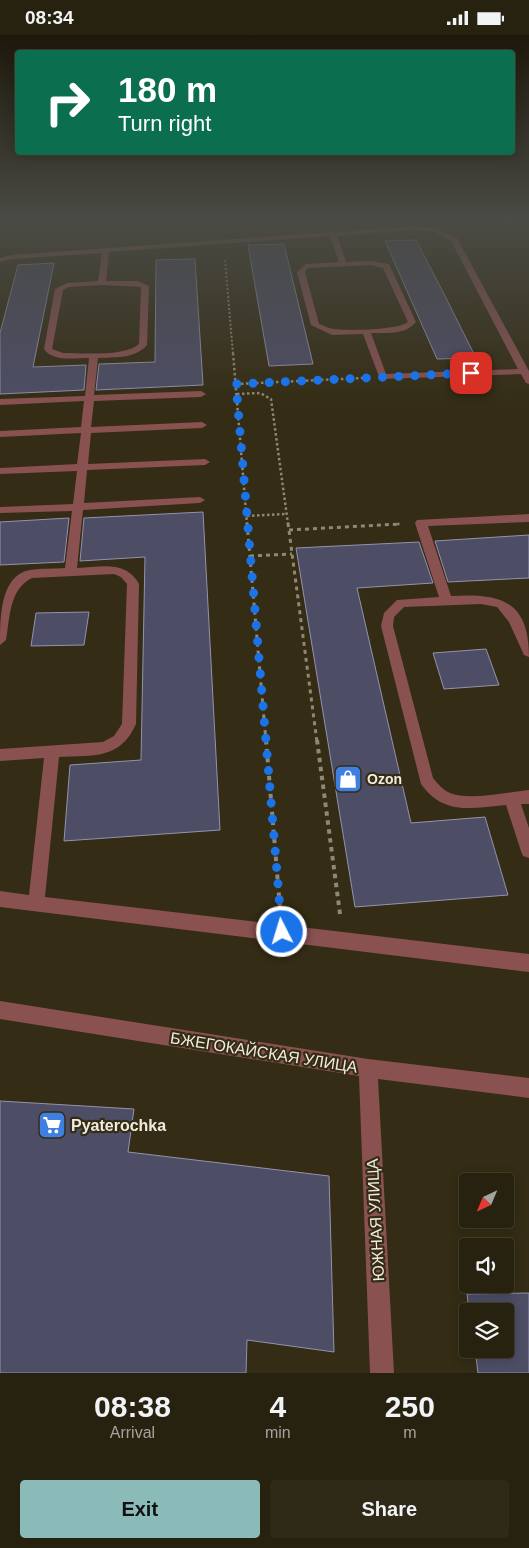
<!DOCTYPE html>
<html lang="en">
<head>
<meta charset="utf-8">
<style>
  :root { --surface:#27210f; --page:#2f2918; --text:#f1f3f6; --muted:#a4a39e; --line:#433e2f; --accent:#8bbbb9 }
  body { margin:0; font-family:Helvetica,sans-serif; background:var(--page); color:var(--text); height:100vh; display:flex; flex-direction:column; font-size:19px; white-space:nowrap }
  * { box-sizing:border-box; margin:0 }
  p { font-size:16px; color:var(--muted) }
  .icon { flex:none; width:28px; height:28px; fill:none; stroke:currentColor; stroke-width:2; stroke-linecap:round; stroke-linejoin:round }
  .map { position:relative; height:1338px; overflow:hidden }
  .side { display:flex; flex-direction:column; background:var(--surface); flex:1 }
  .side>* { flex:none }
  .top-card { position:absolute; left:15px; top:15px; width:500px; height:105px; border-radius:5px; box-shadow:0 2px 12px #0003,0 0 0 1px var(--line); background:#0b6e4f; color:#fff; overflow:hidden }
  .needle { width:32px; rotate:224deg }
  .tools { position:absolute; left:459px; top:1138px; display:grid; gap:10px }
  .tools a { display:grid; place-items:center; width:55px; height:55px; border-radius:5px; background:var(--surface); box-shadow:0 2px 12px #0003,0 0 0 1px var(--line); font-size:25px }
  .pin { position:absolute; display:grid; place-items:center; width:42px; height:42px; color:#fff; margin:-21px; border-radius:10px; box-shadow:0 2px 8px #0006 }
  .me { position:absolute; width:55px; margin:-28px; rotate:355deg; stroke-linejoin:round; filter:drop-shadow(0 0 4px #0008) }
  .turn { display:flex; align-items:center; gap:18px; height:105px; padding:0 20px; font-size:22px }
  .turn .icon { width:65px; height:65px; stroke-width:2.5 }
  .turn b { display:block; font-size:35px; line-height:42px }
  .eta { display:flex; justify-content:space-evenly; align-items:center; height:85px; text-align:center }
  .eta b { font-size:30px; font-weight:600; line-height:35px }
  .cta { display:flex; gap:10px; margin-top:auto; padding:10px 20px }
  .cta a { flex:1; height:58px; border-radius:5px; background:var(--accent); color:#111; font-size:20px; font-weight:600; line-height:58px; text-align:center }
  .cta a+a { background:var(--page); color:var(--text) }
  .status { display:flex; justify-content:space-between; align-items:center; height:35px; padding:0 25px; background:var(--surface); direction:ltr }
  .status svg { height:14px; fill:currentColor }
  .map>svg:first-child { display:block }
  .building { fill:#4d4d66; stroke:#9393af }
  .lines { fill:none; stroke-linecap:round; stroke-linejoin:round }
  .path-far3 { stroke:#8e8875; stroke-width:2; stroke-dasharray:2 2; stroke-linecap:butt }
  .path-far2 { stroke:#8e8875; stroke-width:2.5; stroke-dasharray:2.5 2.5; stroke-linecap:butt }
  .path-far1 { stroke:#8e8875; stroke-width:3; stroke-dasharray:4 4; stroke-linecap:butt }
  .path { stroke:#8e8875; stroke-width:4; stroke-dasharray:4.5 4.5; stroke-linecap:butt }
  .service { fill:#8a5151; fill-rule:evenodd }
  .minor { fill:#8a5151; fill-rule:evenodd }
  .route { stroke:#1a73e8; stroke-width:9; stroke-dasharray:0 16.2 }
  .labels { text-anchor:middle; stroke-width:4.5; stroke-linejoin:round; paint-order:stroke }
  .poi-label { font-size:14px; font-weight:bold; fill:#f0ebdd; stroke:#342c14; text-anchor:start }
  .near-street-label { font-size:16px; fill:#f0ebdd; stroke:#342c14 }
  .near-poi-label { font-size:16px; font-weight:bold; fill:#f0ebdd; stroke:#342c14; text-anchor:start }
</style>
</head>
<body>
<div class="status"><b>08:34</b><svg viewBox="0 0 49 12"><path d="M0 12V9h3v3zM5 12V6h3v6zM10 12V3h3v9zM15 12V0h3v12zM26 1h20v11H26zM47 4h2v5h-2z"/></svg></div>
<div class="map">
<svg width="529" height="1338" viewBox="0 0 529 1338">
  <rect width="100%" height="100%" fill="#342c14"/>
  <path class="building" d="M416,205L443,257L476,323L437,324L385,206Z
    M284,209L297,263L313,329L269,331L248,210Z
    M195,224L203,350L96,355L99,329L155,327L156,225Z
    M54,228L33,332L86,330L84,355L0,359V298L18,230Z
    M203,477L220,795L64,806L70,730L141,725L145,522L80,526L84,483Z
    M69,483L64,527L0,530V487Z
    M529,500V543L448,547L435,506Z
    M419,507L433,548L357,553L411,788L485,782L508,860L355,872L296,513Z
    M89,577L84,610L31,611L36,578Z
    M486,614L499,650L444,654L433,618Z
    M0,1066L134,1074L128,1117L329,1141L334,1317L247,1305L246,1338H0Z
    M529,1258V1338H478L475,1314H505V1276H469L467,1259Z"/>
  <g class="lines">
    <path class="path-far3" d="M225,225L233,319"/>
    <path class="path-far2" d="M233,318L247,489
      M236,349L362,343
      M237,359L260,358L271,364L288,489
      M247,481L286,479
      M397,489H400"/>
    <path class="path-far1" d="M247,488L266,707
      M288,488L317,707
      M289,495L400,489
      M250,521L292,519"/>
    <path class="path" d="M266,705L280,873
      M317,705L340,879"/>
    <path class="service" d="M417,191L439,194L457,203L529,336V349L526,348L521,339L380,344L363,299L332,300L311,290L297,237L306,229L339,227L330,201L109,217L106,246H138L149,251L147,310C135,324 115,322 98,323L94,360L201,356L206,359L201,362L94,366L91,392L202,387L207,390L202,393L91,398L88,429L205,424L210,427L205,430L87,435L84,468L200,462L205,465L200,468L83,475L77,533C101,532 126,525 139,549L136,689C120,725 93,720 59,722L45,862L529,919V937L0,872V856L29,860L44,723L0,726V714L103,707L114,701L122,689L127,549L121,542L114,539L32,543C9,554 10,583 6,605L0,610C0,583 0,540 30,535C42,533 54,534 65,533L72,476L0,478V472L73,469L77,436L0,439V433L77,429L81,398L0,402V396L81,392L84,366L0,370V364L85,361L89,323C74,323 53,327 44,314L55,254L67,248L98,246L102,218L11,224L0,227V223L11,220ZM417,195L435,197L451,206L518,334L386,339L371,298C387,298 405,300 416,287L389,229L371,226L346,227L337,201ZM371,230L383,233L408,287C399,295 347,296 334,294C329,294 323,290 319,289L305,237L308,233ZM102,250L141,252L139,309C124,322 83,318 63,318L52,314L63,255L69,252Z
      M529,479V487L428,491L451,561C500,558 529,565 529,622L524,620L509,587L497,572L481,569L404,572L394,582L393,591L433,743C438,749 443,755 450,758C469,766 508,757 529,755V769H521L529,793V823L523,821L521,816L506,770C472,773 444,781 421,749L381,591L384,578L397,565L439,562L415,488L417,485Z"/>
    <path class="minor" d="M0,966L368,1024L529,1043V1063L378,1044L394,1338H370L359,1041L0,984Z"/>
  </g>
  <linearGradient id="sky" x2="0" y2="1"><stop stop-color="#1d180b"/><stop offset="0.5" stop-color="#4a4b45"/><stop offset="1" stop-color="#4a4b45" stop-opacity="0"/></linearGradient>
  <rect width="529" height="372" fill="url(#sky)"/>
  <g class="lines">
    <path class="route" d="M282,897L236,349L471,338"/>
  </g>
  <defs>
    <g id="shop-square" transform="scale(1.4375)"><rect x="-9" y="-9" width="18" height="18" rx="4" fill="#3f7fe0" stroke="#342c14"/><path d="M-5-2.5h2.3a2.7 3.5 0 0 1 5.4 0H5L5.5 6h-11ZM-1.5-2.5h3a1.5 2.3 0 0 0-3 0Z" fill="#fff"/></g>
    <g id="supermarket-square" transform="scale(1.4375)"><rect x="-9" y="-9" width="18" height="18" rx="4" fill="#3f7fe0" stroke="#342c14"/><path d="M-6-5.5h2.5l.6 2H6L4.5 2H-2.5L-4.4-4H-6ZM-1.5 3.2a1.3 1.3 0 1 0 .1 0ZM3 3.2a1.3 1.3 0 1 0 .1 0Z" fill="#fff"/></g>
  </defs>
  <g fill-rule="evenodd">
    <use href="#shop-square" x="348" y="744"/>
    <use href="#supermarket-square" x="52" y="1090"/>
  </g>
  <g class="labels">
    <g class="poi-label">
      <text x="367" y="749">Ozon</text>
    </g>
    <g class="near-street-label">
      <text transform="translate(264 1017) rotate(9)" y="6">БЖЕГОКАЙСКАЯ УЛИЦА</text>
      <text transform="translate(375 1185) rotate(-93)" y="6">ЮЖНАЯ УЛИЦА</text>
    </g>
    <g class="near-poi-label">
      <text x="71" y="1096">Pyaterochka</text>
    </g>
  </g>
</svg>
<div class="tools">
<a><svg class="needle" viewBox="-14 -14 28 28"><path d="M0-13l5 13h-10z" fill="#e53935"/><path d="M0 13l5-13h-10z" fill="#a4a39e"/></svg></a>
<a><svg class="icon" aria-label="sound" viewBox="0 0 24 24"><path d="M4 9h4l5-4v14l-5-4H4zM17 9q2 3 0 6"/></svg></a>
<a><svg class="icon" aria-label="layers" viewBox="0 0 24 24"><path d="M12 4l9 5-9 5-9-5zM3 14l9 5 9-5"/></svg></a>
</div>
<div class="pin" style="left:471px;top:338px;background:#d93025"><svg class="icon" aria-label="arrive" viewBox="0 0 24 24"><path d="M6 21V4h12l-3 4 3 4H6"/></svg></div>
<svg class="me" style="left:282px;top:897px" viewBox="-20 -20 40 40"><circle r="17" fill="#1a73e8" stroke="#fff" stroke-width="3"/><path d="M0-11L8 9 0 5-8 9z" fill="#fff"/></svg>
<div class="top-card">
<div class="turn"><svg class="icon" aria-label="right" viewBox="0 0 24 24"><path d="M7 20v-9h11M14 6l5 5-5 5"/></svg><div><b>180 m</b>Turn right</div></div>
</div>
</div>
<section class="side">
<div class="eta">
<div><b>08:38</b><p>Arrival</p></div>
<div><b>4</b><p>min</p></div>
<div><b>250</b><p>m</p></div>
</div>
<div class="cta"><a>Exit</a><a>Share</a></div>
</section>
</body>
</html>
